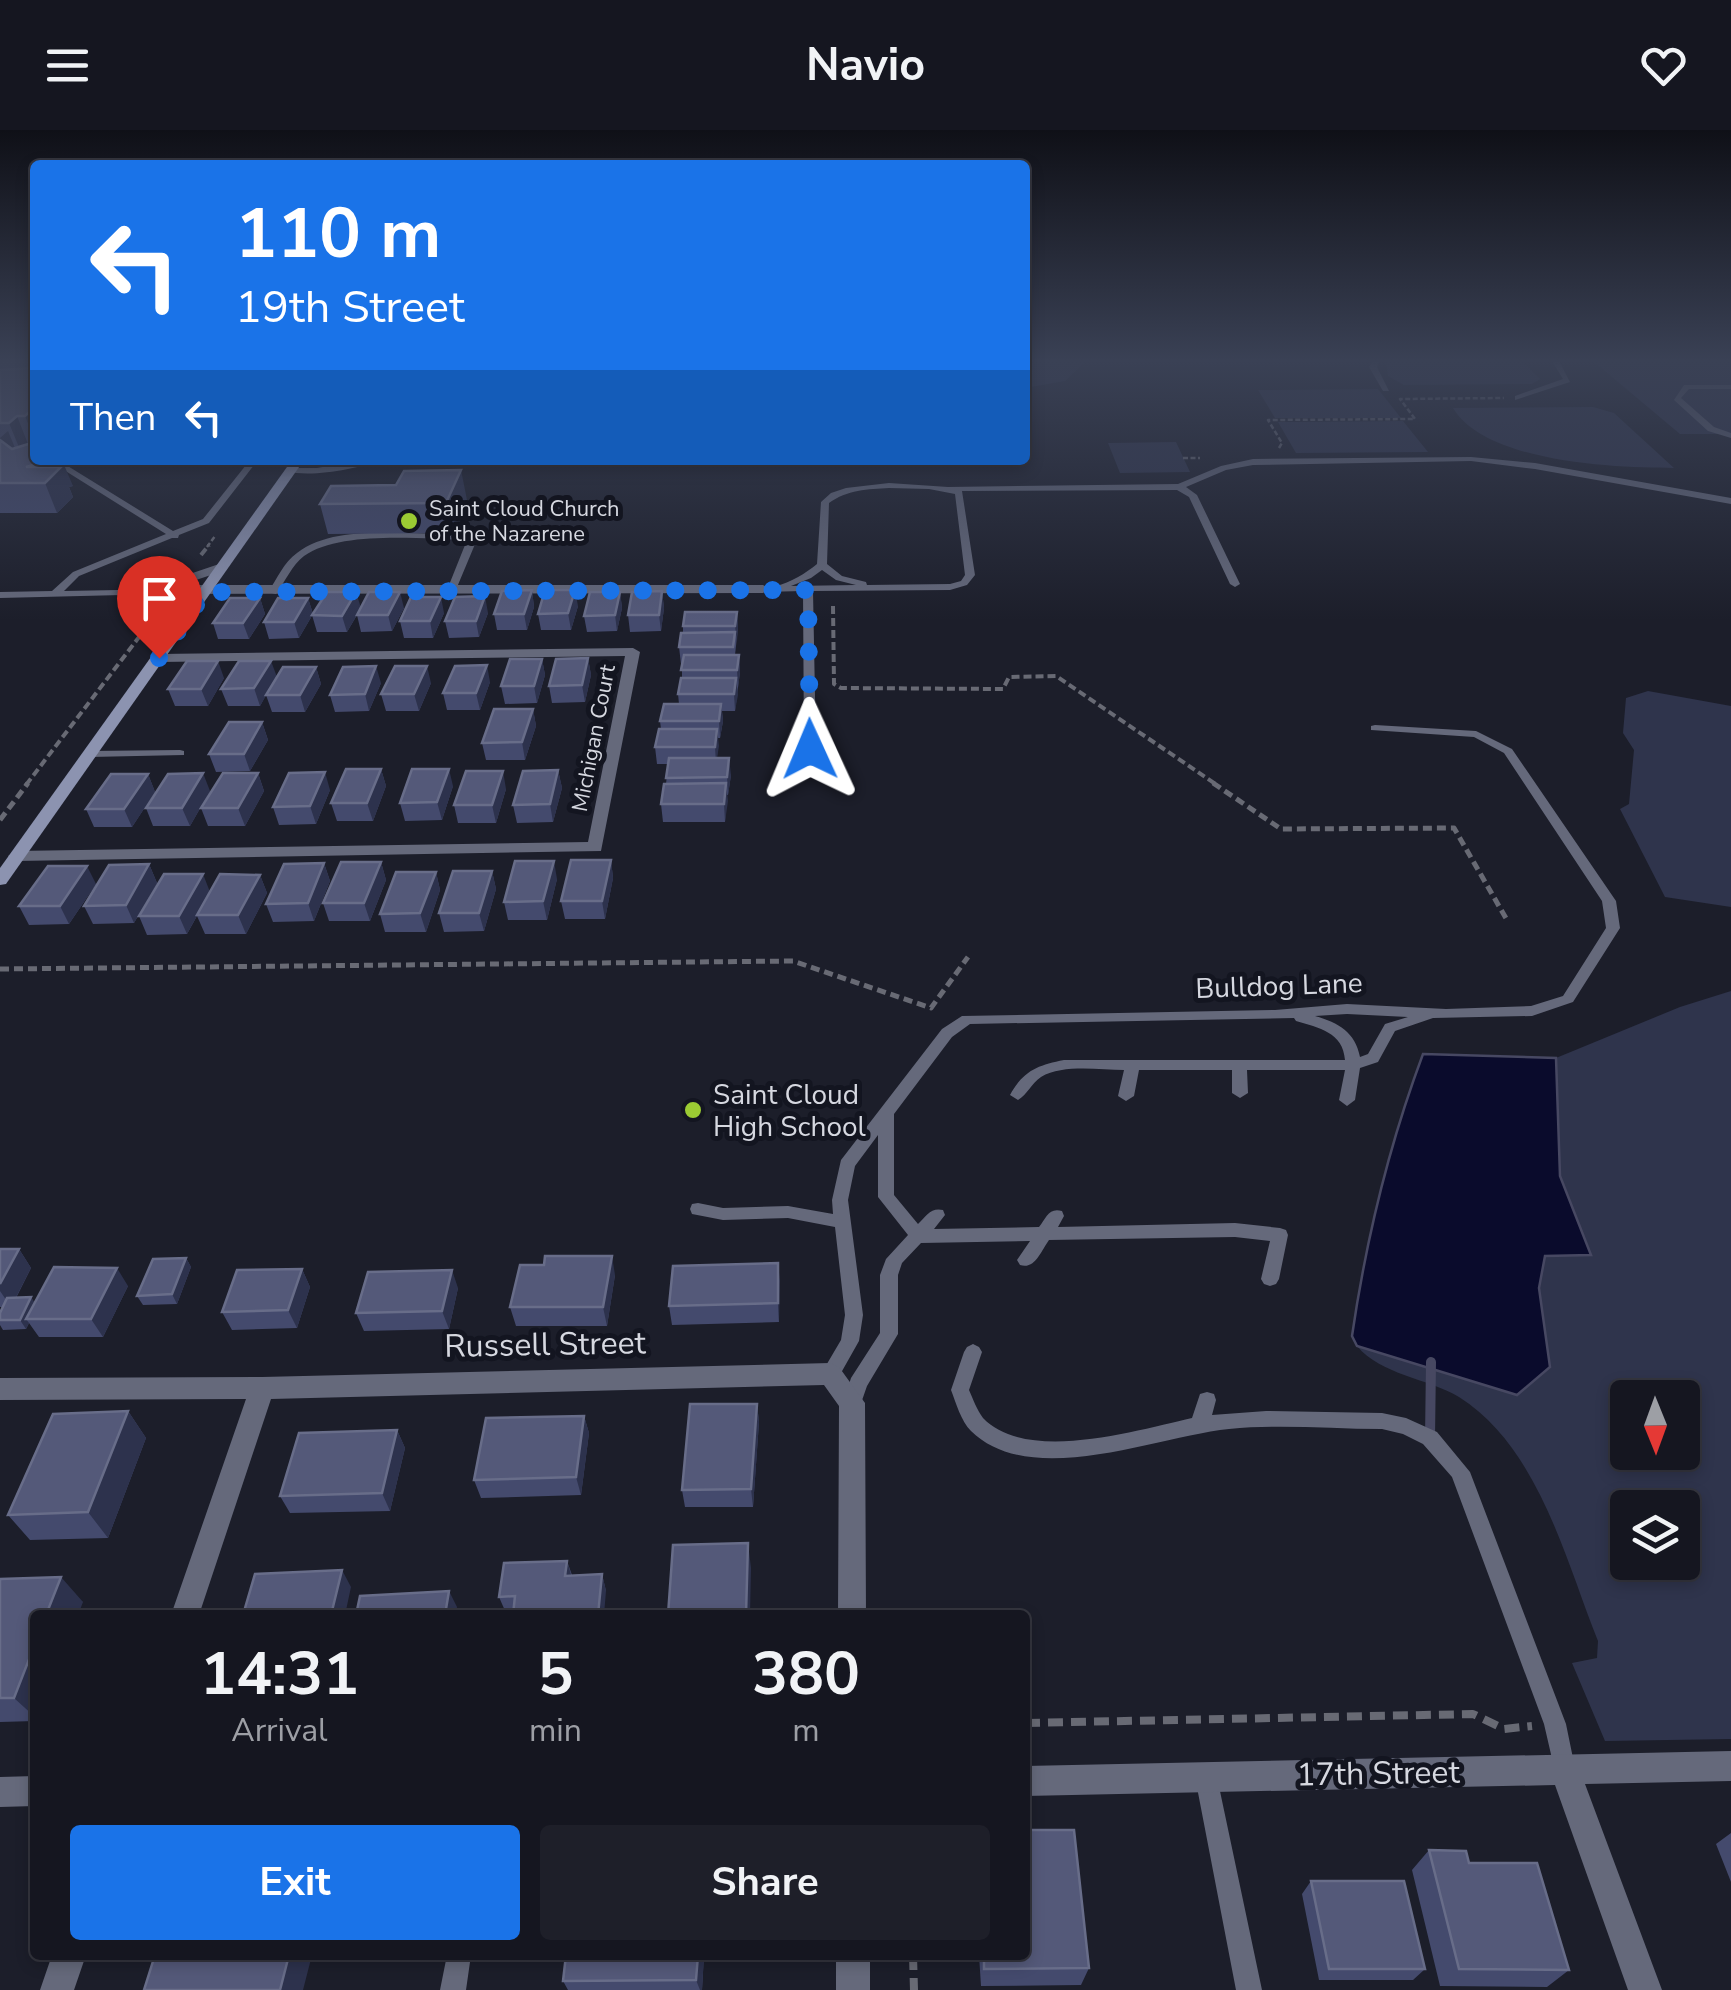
<!DOCTYPE html>
<html lang="en">
<head>
<meta charset="utf-8">
<style>
  :root { --surface:#151620; --page:#1e1f29; --text:#f1f3f6; --muted:#9d9fa5; --line:#34353e; --accent:#1a73e8 }
  body { margin:0; font-family:"Nunito Sans",sans-serif; background:var(--page); color:var(--text); height:100vh; display:flex; flex-direction:column; font-size:38px; white-space:nowrap }
  * { box-sizing:border-box; margin:0 }
  p { font-size:32px; color:var(--muted) }
  .icon { flex:none; width:55px; height:55px; fill:none; stroke:currentColor; stroke-width:2; stroke-linecap:round; stroke-linejoin:round }
  .map { position:relative; flex:1; overflow:hidden }
  .side { position:absolute; left:30px; top:1480px; width:1000px; height:350px; display:flex; flex-direction:column; background:var(--surface); border-radius:10px; box-shadow:0 5px 15px #0003,0 0 0 2px var(--line) }
  .side>* { flex:none }
  .guide { position:absolute; left:30px; top:30px; width:1000px; height:305px; border-radius:10px; box-shadow:0 5px 15px #0003,0 0 0 2px var(--line); background:#1a73e8; color:#fff; overflow:hidden }
  .needle { width:65px; rotate:179deg }
  .buttons { position:absolute; left:1610px; top:1250px; display:grid; gap:20px }
  .buttons a { display:grid; place-items:center; width:90px; height:90px; border-radius:10px; background:var(--surface); box-shadow:0 5px 15px #0003,0 0 0 2px var(--line); font-size:50px }
  .pin { position:absolute; display:grid; place-items:center; width:85px; height:85px; color:#fff; margin:-102px -42px; border-radius:50% 50% 50% 0; rotate:-45deg; box-shadow:0 0 10px #0007 }
  .pin .icon { rotate:45deg }
  .me { position:absolute; width:110px; margin:-55px; rotate:359deg; stroke-linejoin:round; filter:drop-shadow(0 0 8px #0008) }
  .turn { display:flex; align-items:center; gap:35px; height:210px; padding:0 40px; font-size:45px }
  .turn .icon { width:130px; height:130px; stroke-width:2.5 }
  .turn b { display:block; font-size:70px; line-height:85px }
  .then { display:flex; align-items:center; height:95px; padding:0 40px; background:#0003; gap:20px; font-size:38px }
  .eta { display:flex; justify-content:space-evenly; align-items:center; height:170px; text-align:center }
  .eta b { font-size:60px; font-weight:700; line-height:70px }
  .action { display:flex; gap:20px; margin-top:auto; padding:20px 40px }
  .action a { flex:1; height:115px; border-radius:10px; background:var(--accent); color:#fff; font-size:40px; font-weight:700; line-height:115px; text-align:center }
  .action a+a { background:var(--page); color:var(--text) }
  header { display:flex; justify-content:space-between; align-items:center; height:130px; padding:0 40px; background:var(--surface); font-size:45px; font-weight:700 }
  .map>svg:first-child { display:block }
  .green { fill:#2f344c; fill-rule:evenodd }
  .water { fill:#0a0b2c; stroke:#474862; stroke-width:2.5 }
  .lines { fill:none; stroke-linecap:round; stroke-linejoin:round }
  .stream { stroke:#474862; stroke-width:10 }
  .path-far3 { stroke:#686a74; stroke-width:2.5; stroke-dasharray:5 2.5; stroke-linecap:butt }
  .path-far2 { stroke:#686a74; stroke-width:4; stroke-dasharray:8 4; stroke-linecap:butt }
  .path-far1 { stroke:#686a74; stroke-width:5; stroke-dasharray:9 5; stroke-linecap:butt }
  .path { stroke:#686a74; stroke-width:8; stroke-dasharray:15 8; stroke-linecap:butt }
  .lane { fill:#65697b; fill-rule:evenodd }
  .street { fill:#65697b; fill-rule:evenodd }
  .secondary { fill:#8c93b0; fill-rule:evenodd }
  .wall { fill:#444a6d }
  .shaded-wall { fill:#2d324d }
  .building { fill:#545979; stroke:#686d89; stroke-width:2.5 }
  .route { stroke:#1a73e8; stroke-width:18; stroke-dasharray:0 32.4 }
  .poi-dot { fill:#9bcb33; stroke:#131520; stroke-width:4 }
  .labels { text-anchor:middle; stroke-width:10; stroke-linejoin:round; paint-order:stroke }
  .far-poi-label { font-size:22px; fill:#d6d8e0; stroke:#131520; text-anchor:start }
  .far-street-label { font-size:22px; fill:#d6d8e0; stroke:#131520 }
  .street-label { font-size:28px; fill:#d6d8e0; stroke:#131520 }
  .poi-label { font-size:28px; fill:#d6d8e0; stroke:#131520; text-anchor:start }
  .near-street-label { font-size:32px; fill:#d6d8e0; stroke:#131520 }
</style>
</head>
<body>
<header><svg class="icon" aria-label="menu" viewBox="0 0 24 24"><path d="M4 6h16M4 12h16M4 18h16"/></svg>Navio<svg class="icon" aria-label="heart" viewBox="0 0 24 24"><path d="M12 20l-8-8c-3-5 5-10 8-4 3-6 11-1 8 4z"/></svg></header>
<div class="map">
<svg width="1731" height="1860" viewBox="0 0 1731 1860">
  <rect width="100%" height="100%" fill="#1c1e2a"/>
  <path class="green" d="M1025,231H1086L1065,251L1025,258Z
    M1386,231H1522L1540,249L1532,254L1404,255L1388,246Z
    M1593,231H1731V304H1680Z
    M1378,259L1401,288H1275L1258,260Z
    M1593,277L1614,283L1674,338C1617,338 1486,333 1453,278Z
    M1403,291L1428,322L1296,323L1278,292Z
    M1176,312L1190,342L1120,343L1108,313Z
    M1648,561L1731,576V777L1665,767L1620,679L1629,674L1634,620L1623,603L1626,568Z
    M1731,861V1609L1605,1611L1572,1533L1597,1528L1598,1511C1565,1429 1539,1318 1459,1267C1427,1248 1381,1245 1357,1216L1517,1265L1550,1238L1539,1158L1545,1125H1591L1560,1046L1556,928L1680,877ZM1628,1268H1682V1322H1628ZM1628,1378H1682V1432H1628Z"/>
  <path class="water" d="M1423,924L1556,928L1560,1046L1591,1125L1545,1126L1539,1158L1550,1237L1517,1265L1357,1216L1352,1206C1366,1110 1389,1015 1423,924Z"/>
  <g class="lines">
    <path class="stream" d="M1430,1308L1431,1232"/>
    <path class="path-far3" d="M1279,318L1282,313L1268,290L1415,289L1400,269L1504,268
      M1183,328H1200
      M207,417L215,406"/>
    <path class="path-far2" d="M201,425L209,415
      M833,476L834,554L841,558L1003,559L1009,547L1056,546L1217,655
      M26,655L149,494"/>
    <path class="path-far1" d="M1213,653L1281,699L1454,698L1507,790
      M0,690L28,653
      M0,839L793,831L931,878L968,827"/>
    <path class="path" d="M1025,1593L1473,1584L1504,1599L1532,1596
      M913,1825L914,1860"/>
    <path class="lane" d="M1373,231H1380L1377,237L1389,261H1383L1369,237Z
      M1552,231H1559L1570,252L1515,270V266L1563,249Z
      M1684,255H1731V259H1689L1681,268L1714,297L1731,303V308L1708,301L1674,270Z
      M1471,327L1535,333L1731,368V374L1535,339L1471,331L1253,335L1226,340L1186,357L1197,365L1240,454L1235,457L1230,454L1189,367L1177,360L962,361L975,445L967,455L950,460L813,461L816,619L810,622L804,619L803,461L763,462L758,459C764,457 770,457 776,456C790,453 806,443 817,434L821,372L831,363L846,358L889,353L948,357L1178,354L1221,336L1253,329ZM889,358L929,359L955,364L965,445L961,451L950,454L867,455L866,452L842,446L827,434L829,373C847,360 868,359 889,358ZM822,440L836,450L856,455L791,456L811,448Z
      M48,330H58L173,401L203,389L250,330H258L209,393L179,405L178,408H172L79,446L64,461L119,460L124,463L122,465L0,468V462L52,461L73,442L166,404Z
      M363,330H380C358,339 309,348 287,341L291,338H317Z
      M409,403L476,405L478,407L455,462L447,460L467,410C424,409 340,400 304,426C292,435 285,452 276,464L268,462C277,449 284,432 297,423C327,400 374,403 409,403Z
      M1375,595L1476,601L1512,619L1616,771L1620,798L1573,872L1532,886L1433,888L1395,901L1378,932L1360,938L1355,970L1347,976L1339,970L1345,940H1247L1248,963L1240,968L1232,963V940H1139L1134,966L1126,971L1118,966L1124,940C1099,940 1063,934 1041,947C1031,954 1027,965 1018,970L1010,965C1023,941 1038,935 1064,930H1345C1343,902 1319,898 1296,891L1294,888L970,894L952,907L894,984V1065L918,1094C926,1086 931,1077 943,1080L945,1085L934,1099L1039,1097C1046,1088 1049,1077 1062,1081L1064,1086L1058,1097L1235,1093L1280,1098L1286,1100L1288,1105L1279,1149L1276,1154L1270,1156L1264,1154L1261,1149L1270,1111L1235,1107L1049,1110C1041,1121 1035,1140 1020,1135L1017,1130L1030,1111L921,1113L902,1133L898,1145V1204L867,1256L859,1279L852,1281L845,1279L843,1273L851,1248L880,1203V1145L886,1129L908,1105L878,1067V1005L855,1036L848,1070L863,1185L859,1211L837,1250L830,1252L823,1250L821,1244L841,1210L845,1185L835,1097L788,1088L723,1090L692,1084L690,1079L692,1074L698,1073L723,1078L788,1076L833,1084L832,1070L841,1030L942,899L962,886L1275,880L1347,874L1446,879L1531,876L1563,866L1606,798L1602,771L1504,623L1474,607L1371,600V596ZM1347,884L1408,887L1385,894L1368,924L1360,927C1355,902 1339,893 1315,886Z
      M180,620L184,621V625L90,627L84,624L90,621Z
      M973,1214L979,1217L982,1222L969,1260C973,1269 977,1280 983,1288C1027,1334 1138,1300 1192,1288L1200,1264L1207,1262L1214,1264L1216,1270L1212,1285L1266,1281L1382,1283L1406,1288L1437,1302L1470,1342L1566,1594L1575,1638L1572,1646L1564,1649L1556,1646L1544,1594L1452,1347L1423,1314L1403,1304L1382,1299C1331,1299 1280,1294 1229,1299C1158,1306 1031,1360 971,1301C961,1291 956,1273 951,1260L964,1222L967,1217Z
      M1206,1636L1214,1639L1217,1647L1262,1860H1236L1195,1647L1198,1639Z
      M447,1825H471L466,1860H440Z"/>
    <path class="street" d="M222,433L228,437L226,440L181,455H763L770,459L763,463L135,464L166,476L184,502L177,506L172,505L156,482L112,463L172,450Z
      M633,518L640,522L601,721L16,731L8,726L16,721L588,712L625,526L159,532L152,528L159,524Z
      M830,1233L839,1237L865,1273L866,1485H838L839,1276L824,1255L271,1269L199,1485H171L246,1269L0,1270V1248L262,1247Z
      M1731,1621V1651L1585,1654L1662,1860H1628L1555,1655L1025,1666V1636Z
      M35,1646V1676L0,1677V1647Z
      M52,1825H86L74,1860H40Z
      M836,1825H870V1860H836Z"/>
    <path class="secondary" d="M292,330H304L6,754L0,755V738Z"/>
  </g>
  <path class="wall" d="M0,231H35V330L73,356L69,357L73,367L57,383H0Z
    M467,370L452,403L328,404L320,374Z
    M532,460L534,477L527,500H497L494,484Z
    M662,461L664,478L661,501L630,502L628,485Z
    M620,462L622,478L617,501L587,502L584,486Z
    M260,468L265,484L249,509H218L213,493Z
    M308,468L313,484L299,508L269,509L264,492Z
    M578,476L571,500H541L538,484Z
    M361,478H404L392,501L361,502L357,485L347,502H317L312,485Z
    M737,482L738,498L735,525H739L740,542L735,581H722L723,591L720,608H718L717,628L731,645L728,665H727L725,692H663L661,674L666,654L668,634H657L655,617L661,599L660,591L679,574L678,564L682,548V534H681L679,517L683,503V496Z
    M444,483L433,508H404L400,491Z
    M488,483L479,507L449,508L445,491Z
    M588,528L591,545L585,572L552,573L549,556Z
    M542,529L545,545L537,573L505,574L501,556Z
    M316,537L321,554L305,582H272L266,565L260,576H228L221,559L277,547Z
    M224,548L208,576H175L168,559Z
    M490,552L480,580H447L443,563Z
    M381,553L369,581L335,582L330,565Z
    M431,553L419,581H386L381,564Z
    M533,579L536,596L525,630H486L482,613Z
    M262,592L268,610L250,641L216,642L209,624Z
    M381,639L386,656L373,691H337L331,673Z
    M558,640L562,658L553,692L517,693L513,675Z
    M258,643L264,661L245,696H208L201,678Z
    M148,644L155,662L132,697H94L86,679Z
    M453,656L442,690L405,691L400,673Z
    M506,659L496,693H458L454,675Z
    M330,660L316,694L279,695L273,677Z
    M210,661L190,696H153L146,678Z
    M611,730L613,748L605,789H565L561,771Z
    M381,732L386,750L370,791H329L323,773Z
    M324,733L330,751L314,791L273,792L266,774Z
    M149,734L157,753L134,793L93,794L84,776Z
    M492,741L496,759L484,801L444,802L439,783Z
    M436,742L440,760L426,802H385L380,784Z
    M260,745L267,763L246,804H205L197,786L187,804L147,805L139,786Z
    M557,749L547,790H508L504,772Z
    M96,754L69,794L29,795L19,776Z
    M0,1119H19L31,1138L16,1168L31,1167L34,1173L128,1156L103,1207H39L29,1193L26,1199L3,1200L0,1195V1183L3,1177H0Z
    M186,1128L191,1137L177,1174L143,1175L137,1166Z
    M778,1133L779,1192L672,1195L669,1176Z
    M302,1139L310,1157L297,1198L232,1200L222,1182Z
    M615,1145L607,1196H516L510,1177Z
    M458,1158L449,1199L364,1201L356,1183Z
    M757,1274L759,1292L753,1377H685L682,1360Z
    M128,1281L146,1308L108,1408L30,1410L8,1385Z
    M584,1286L589,1303L581,1365L481,1368L474,1350Z
    M397,1300L405,1318L390,1381L290,1383L280,1366Z
    M567,1431L572,1445L602,1444L606,1461L506,1483L499,1467Z
    M0,1449L83,1472L35,1485V1591L0,1592Z
    M1731,1703V1752L1716,1714Z
    M1429,1720L1469,1733L1569,1840L1547,1857L1440,1856L1412,1740Z
    M1311,1751L1425,1839L1413,1850H1319L1302,1764Z
    M704,1825L702,1860H568L563,1851Z
    M979,1825H1025L1089,1838L1081,1855L981,1856Z"/>
  <path class="shaded-wall" d="M35,277V311L25,286Z
    M17,286L28,314L21,322L9,293Z
    M8,301L20,330L0,312V308Z
    M50,330H62L73,356L69,357L73,367L57,383L45,353L26,337Z
    M461,340L467,370L452,403L446,373Z
    M532,460L534,477L527,500L524,484Z
    M575,460L578,476L571,500L568,483Z
    M662,461L664,478L661,501L659,485Z
    M356,462L361,478L347,502L342,486Z
    M400,462L404,478L392,501L388,485Z
    M620,462L622,478L617,501L615,485Z
    M485,466L488,483L479,507L476,491Z
    M441,467L444,483L433,508L430,491Z
    M260,468L265,484L249,509L243,493Z
    M308,468L313,484L299,508L294,492Z
    M737,482L738,498L737,512L735,496Z
    M739,525L740,542L738,557L737,540Z
    M588,528L591,545L585,572L582,555Z
    M542,529L545,545L537,573L534,556Z
    M218,531L224,548L208,576L201,559Z
    M271,531L277,547L260,576L254,558Z
    M487,535L490,552L480,580L476,563Z
    M376,536L381,553L369,581L365,564Z
    M427,536L431,553L419,581L414,564Z
    M316,537L321,554L305,582L300,565Z
    M736,548L738,565L735,581L734,564Z
    M721,574L723,591L720,608L719,591Z
    M533,579L536,596L525,630L522,612Z
    M262,592L268,610L250,641L244,624Z
    M717,599L719,616L716,634L715,617Z
    M729,628L731,645L728,665L727,647Z
    M381,639L386,656L373,691L367,673Z
    M449,639L453,656L442,690L437,672Z
    M558,640L562,658L553,692L550,674Z
    M503,641L506,659L496,693L492,675Z
    M325,642L330,660L316,694L310,676Z
    M203,643L210,661L190,696L182,678Z
    M258,643L264,661L245,696L238,678Z
    M148,644L155,662L132,697L124,679Z
    M726,653L728,671L725,692L724,674Z
    M611,730L613,748L605,789L602,771Z
    M554,731L557,749L547,790L543,771Z
    M381,732L386,750L370,791L364,773Z
    M324,733L330,751L314,791L308,773Z
    M149,734L157,753L134,793L126,775Z
    M87,736L96,754L69,794L60,776Z
    M492,741L496,759L484,801L479,783Z
    M436,742L440,760L426,802L420,783Z
    M203,744L210,762L187,804L179,786Z
    M260,745L267,763L246,804L238,785Z
    M19,1119L31,1138L11,1177L0,1161V1154Z
    M612,1126L615,1145L607,1196L603,1177Z
    M186,1128L191,1137L177,1174L172,1164Z
    M778,1133L780,1151L779,1192L778,1173Z
    M117,1138L128,1156L103,1207L91,1189Z
    M302,1139L310,1157L297,1198L288,1180Z
    M452,1140L458,1158L449,1199L442,1181Z
    M31,1167L37,1176L26,1189L29,1193L26,1199L20,1190Z
    M757,1274L759,1292L753,1377L751,1359Z
    M128,1281L146,1308L108,1408L88,1382Z
    M584,1286L589,1303L581,1365L576,1347Z
    M397,1300L405,1318L390,1381L382,1363Z
    M748,1413L751,1438L750,1485H746Z
    M567,1431L572,1448L565,1446Z
    M342,1440L351,1457L345,1485H331Z
    M602,1444L606,1461L604,1485H598Z
    M61,1447L83,1472L78,1485H46Z
    M449,1461L457,1477L456,1485H445Z
    M35,1514V1587L14,1568Z
    M289,1825H312L303,1860H280Z
    M698,1825H704L702,1860H700L696,1850Z"/>
  <path class="building" d="M35,238V277L25,286H17L9,293H0V240Z
    M0,310L12,319L35,312V330H50L26,337H61L45,353H0Z
    M461,340L446,373L320,374L331,356L396,355L404,341Z
    M532,460L524,484H494L502,461Z
    M545,460H575L568,483L538,484Z
    M662,461L659,485H628L632,462Z
    M327,462H356L342,486L312,485Z
    M369,462H400L388,485H357Z
    M590,462H620L615,485L584,486Z
    M485,466L476,491H445L455,467Z
    M411,467H441L430,491H400Z
    M230,468H260L243,493H213Z
    M278,468H308L294,492H264Z
    M685,482H737L735,496H683Z
    M735,502L733,517H679L681,503Z
    M684,525H739L737,540H681Z
    M588,528L582,555L549,556L556,529Z
    M510,529H542L534,556H501Z
    M187,531H218L201,559H168Z
    M239,531H271L254,558L221,559Z
    M487,535L476,563H443L455,536Z
    M376,536L365,564L330,565L343,537Z
    M395,536H427L414,564H381Z
    M283,537H316L300,565H266Z
    M681,548H736L734,564H678Z
    M664,574H721L719,591H660Z
    M494,579H533L522,612L482,613Z
    M229,592H262L244,624H209Z
    M659,599H717L715,617H655Z
    M669,628H729L727,647L666,648Z
    M346,639H381L367,673H331Z
    M412,639H449L437,672L400,673Z
    M558,640L550,674L513,675L523,641Z
    M466,641H503L492,675H454Z
    M325,642L310,676L273,677L289,643Z
    M203,643L182,678H146L168,644Z
    M223,643H258L238,678H201Z
    M111,644H148L124,679H86Z
    M726,653L724,674H661L664,654Z
    M571,730H611L602,771H561Z
    M515,731H554L543,771L504,772Z
    M341,732H381L364,773H323Z
    M324,733L308,773L266,774L284,734Z
    M149,734L126,775L84,776L109,735Z
    M48,736H87L60,776H19Z
    M453,741H492L479,783H439Z
    M396,742H436L420,783L380,784Z
    M164,744H203L179,786H139Z
    M220,744L260,745L238,785H197Z
    M0,1119H19L0,1154Z
    M545,1126H612L603,1177H510L520,1135H544Z
    M186,1128L172,1164L137,1166L153,1129Z
    M778,1133V1173L669,1176L673,1136Z
    M54,1137L117,1138L91,1189H26Z
    M302,1139L288,1180L222,1182L237,1140Z
    M452,1140L442,1181L356,1183L368,1142Z
    M31,1167L20,1190H0V1183L7,1168Z
    M690,1274H757L751,1359L682,1360Z
    M128,1281L88,1382L8,1385L53,1284Z
    M584,1286L576,1347L474,1350L486,1288Z
    M397,1300L382,1363L280,1366L299,1303Z
    M748,1413L746,1485H668L673,1415Z
    M567,1431L565,1446L602,1444L598,1485H513L515,1466L499,1467L504,1433Z
    M342,1440L331,1485H243L255,1444Z
    M61,1447L46,1485H35V1514L14,1568H0V1449Z
    M449,1461L445,1485H356L360,1466Z
    M1025,1700H1074L1089,1838L984,1839V1825H1025Z
    M1429,1720L1466,1721L1469,1733H1537L1569,1840L1459,1839Z
    M1311,1751H1404L1425,1839H1329Z
    M155,1825H289L280,1860H144Z
    M566,1825H698L696,1850L563,1851Z"/>
  <linearGradient id="sky" x2="0" y2="1"><stop stop-color="#0f1017"/><stop offset="0.47" stop-color="#3a4155"/><stop offset="1" stop-color="#3a4155" stop-opacity="0"/></linearGradient>
  <rect width="1731" height="491" fill="url(#sky)"/>
  <g class="lines">
    <path class="route" d="M159,528L205,462L808,460L810,619"/>
  </g>
  <g class="poi-dot">
    <circle cx="409" cy="391" r="10"/>
    <circle cx="693" cy="980" r="10"/>
  </g>
  <g class="labels">
    <g class="far-poi-label">
      <text x="429" y="386">Saint Cloud Church<tspan x="429" dy="25">of the Nazarene</tspan></text>
    </g>
    <g class="far-street-label">
      <text transform="translate(593 608) rotate(-79)" y="8">Michigan Court</text>
    </g>
    <g class="street-label">
      <text transform="translate(1279 855) rotate(-2)" y="10">Bulldog Lane</text>
    </g>
    <g class="poi-label">
      <text x="713" y="974">Saint Cloud<tspan x="713" dy="32">High School</tspan></text>
    </g>
    <g class="near-street-label">
      <text transform="translate(545 1214) rotate(-1)" y="11">Russell Street</text>
      <text transform="translate(1378 1643) rotate(-1)" y="11">17th Street</text>
    </g>
  </g>
</svg>
<div class="buttons">
<a><svg class="needle" viewBox="-14 -14 28 28"><path d="M0-13l5 13h-10z" fill="#e53935"/><path d="M0 13l5-13h-10z" fill="#9d9fa5"/></svg></a>
<a><svg class="icon" aria-label="layers" viewBox="0 0 24 24"><path d="M12 4l9 5-9 5-9-5zM3 14l9 5 9-5"/></svg></a>
</div>
<div class="pin" style="left:159px;top:528px;background:#d93025"><svg class="icon" aria-label="arrive" viewBox="0 0 24 24"><path d="M6 21V4h12l-3 4 3 4H6"/></svg></div>
<svg class="me" style="left:810px;top:619px" viewBox="-20 -20 40 40"><path d="M0-17L14 15 0 8-14 15z" fill="#1a73e8" stroke="#fff" stroke-width="4"/></svg>
<div class="guide">
<div class="turn"><svg class="icon" aria-label="left" viewBox="0 0 24 24"><path d="M17 20v-9H6M10 6l-5 5 5 5"/></svg><div><b>110 m</b>19th Street</div></div>
<div class="then">Then<svg class="icon" aria-label="left" viewBox="0 0 24 24"><path d="M17 20v-9H6M10 6l-5 5 5 5"/></svg></div>
</div>
<section class="side">
<div class="eta">
<div><b>14:31</b><p>Arrival</p></div>
<div><b>5</b><p>min</p></div>
<div><b>380</b><p>m</p></div>
</div>
<div class="action"><a>Exit</a><a>Share</a></div>
</section>
</div>
</body>
</html>
